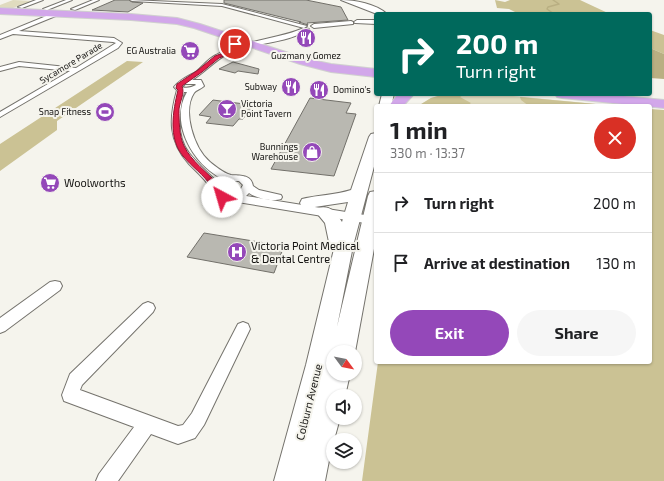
<!DOCTYPE html>
<html lang="en">
<head>
<meta charset="utf-8">
<style>
  :root { --surface:#fff; --page:#f6f6f6; --text:#202124; --muted:#757577; --line:#e0e0e0; --accent:#9448b9 }
  body { margin:0; font-family:"Exo 2",sans-serif; background:var(--page); color:var(--text); height:100vh; display:flex; flex-direction:column; font-size:15px; white-space:nowrap }
  * { box-sizing:border-box; margin:0 }
  p { font-size:13px; color:var(--muted) }
  .icon { flex:none; width:22px; height:22px; fill:none; stroke:currentColor; stroke-width:2; stroke-linecap:round; stroke-linejoin:round }
  .map { position:relative; flex:1; overflow:hidden }
  .panel { position:absolute; left:374px; top:104px; width:278px; height:260px; display:flex; flex-direction:column; background:var(--surface); border-radius:4px; box-shadow:0 1px 3px #0004 }
  .panel>* { flex:none }
  .top-card { position:absolute; left:374px; top:12px; width:278px; height:84px; border-radius:4px; box-shadow:0 1px 3px #0004; background:#00695c; color:#fff; overflow:hidden }
  .needle { width:26px; rotate:122deg }
  .tools { position:absolute; left:326px; top:345px; display:grid; gap:8px }
  .tools a { display:grid; place-items:center; width:36px; height:36px; border-radius:50%; background:var(--surface); box-shadow:0 1px 3px #0004; font-size:20px }
  .pin { position:absolute; display:grid; place-items:center; width:34px; height:34px; color:#fff; margin:-17px; border:2px solid #fff; border-radius:50%; box-shadow:0 1px 4px #0007 }
  .me { position:absolute; width:44px; margin:-22px; rotate:321deg; stroke-linejoin:round; filter:drop-shadow(0 0 3px #0008) }
  .turn { display:flex; align-items:center; gap:14px; height:84px; padding:0 16px; font-size:18px }
  .turn .icon { width:52px; height:52px; stroke-width:2.5 }
  .turn b { display:block; font-size:28px; line-height:34px }
  .round { display:grid; place-items:center; flex:none; width:42px; height:42px; border-radius:21px; background:var(--page) }
  .overview { display:flex; align-items:center; justify-content:space-between; height:68px; padding:0 16px }
  h1 { font-size:24px; font-weight:700; line-height:30px }
  .cta { display:flex; gap:8px; margin-top:auto; padding:8px 16px }
  .cta a { flex:1; height:46px; border-radius:24px; background:var(--accent); color:#fff; font-size:16px; font-weight:700; line-height:46px; text-align:center }
  .cta a+a { background:var(--page); color:var(--text) }
  ul { padding:0; list-style:none }
  li { display:flex; align-items:center; gap:12px; height:60px; padding:0 16px; border-top:1px solid var(--line) }
  li div { flex:1 }
  li b { display:block; font-size:15px }
  li em { font-style:normal }
  .map>svg:first-child { display:block }
  .green { fill:#e0dbbf }
  .forest { fill:#cbc294 }
  .water { fill:#b9af82 }
  .lines { fill:none; stroke-linecap:round; stroke-linejoin:round }
  .stream { stroke:#b9af82; stroke-width:1.5 }
  .building { fill:#b9b8b1; stroke:#72706a }
  .minor-casing { stroke:#75736d; stroke-width:2 }
  .secondary-casing { stroke:#75736d; stroke-width:2 }
  .trunk-casing { stroke:#d0d0cf; stroke-width:2 }
  .minor { fill:#fff; fill-rule:evenodd }
  .secondary { fill:#fff; fill-rule:evenodd }
  .trunk { fill:#d2a7ea; fill-rule:evenodd }
  .route { fill:#e11d48; stroke:#92132f }
  .labels { text-anchor:middle; stroke-width:4; stroke-linejoin:round; paint-order:stroke }
  .far-poi-label { font-size:9px; fill:#141311; stroke:#f5f4ed; text-anchor:end }
  .far-street-label { font-size:9px; fill:#141311; stroke:#f5f4ed }
  .poi-label { font-size:11px; fill:#141311; stroke:#f5f4ed; text-anchor:start }
  .street-label { font-size:11px; fill:#141311; stroke:#f5f4ed }
</style>
</head>
<body>
<div class="map">
<svg width="664" height="481" viewBox="0 0 664 481">
  <rect width="100%" height="100%" fill="#f5f4ed"/>
  <path class="green" d="M13,0L33,1L13,8H0V5Z
    M445,94H492L617,106H418L431,98Z"/>
  <path class="forest" d="M495,0L505,2L510,0H580L610,14H519L509,9L497,8Z
    M650,30L664,35V54L650,48Z
    M127,61L143,62L57,121V130L0,171V144Z
    M445,94H492L513,96L463,95L460,97L471,103L467,106H418L431,98Z
    M520,97L617,106H529L521,100Z
    M650,109L664,110V481H362L378,362H650Z"/>
  <path class="water" d="M650,48L664,54V79L650,78Z"/>
  <g class="lines">
    <path class="stream" d="M553,0L559,4L548,7L547,9L554,14"/>
  </g>
  <path class="building" d="M115,0H129L132,2L143,3L128,12L92,10Z
    M224,0H306L341,7L348,20L307,23L308,25L299,22H301L224,3Z
    M310,30L313,39H311V40L301,41L300,38H297Z
    M233,62L259,69L258,74L238,71L235,73L219,69Z
    M310,98L351,103L346,113L356,114L334,176L271,169Z
    M213,100L228,102L254,105L243,119H239L233,126L206,123L211,117L199,115Z
    M204,233L284,246L274,273L187,257Z"/>
  <g class="lines">
    <g class="minor-casing">
      <path id="minor" d="M36,0H43L22,8L18,7Z
        M66,0H72L47,10L43,9Z
        M93,0H99L75,10L71,9Z
        M130,0L222,4L307,26L304,28L222,6L132,1Z
        M56,12L58,13V15L19,31L114,38L122,43L118,48L0,117V112L70,71L19,66L0,71V67L19,62L76,68L116,43L113,42L13,34L0,39V35Z
        M357,20H376V24L355,23L354,22Z
        M351,21L353,22V24L314,28L311,26L314,24Z
        M304,28L309,29C290,43 252,43 229,53C215,60 205,72 192,80H201L204,86C201,89 196,90 194,93C182,111 194,149 210,162C215,166 223,173 231,175C240,176 251,174 253,186L259,190L281,195L282,197L281,199C272,202 256,198 249,193L246,196L371,216L376,219L375,223L371,224L219,199L215,197C213,194 212,190 210,187C205,179 196,171 189,164C168,141 169,118 177,90L174,87C180,79 189,76 197,71C203,66 208,59 216,55C243,40 276,40 304,28ZM185,84H195L196,85C192,87 187,89 182,87ZM184,92H187C169,122 193,164 221,178L216,181C207,172 197,163 189,153C176,137 179,111 184,92ZM235,181H239L243,185C239,194 231,195 223,193L221,190L223,185L229,182Z
        M55,281L60,282L62,286L60,290L5,331L0,333V318L50,282Z
        M148,302L153,304L155,308L153,312L82,385L80,390L178,426L183,425L192,413L238,324L243,322L248,324L250,329L204,425L195,438L178,444L151,434L118,481H96L99,474L134,427L64,401L62,395L70,374L143,304Z"/>
    </g>
    <g class="secondary-casing">
      <path id="secondary" d="M341,0C355,0 376,4 387,14H377Z
        M382,94H394L391,106H379Z
        M376,133V159L353,246L337,327L368,196L370,192L376,191V238L355,352H333V356L332,354L330,365L333,364V374H350L345,396H333V418H340L334,440H333L325,481H274L306,365L334,249L329,242L325,223L316,212L318,208C330,205 336,212 342,222L348,202L308,208L302,207L300,203L302,199C318,195 335,195 351,190L369,137L371,134Z"/>
    </g>
    <g class="trunk-casing">
      <path id="trunk" d="M0,8L131,14L177,18L200,24L307,59L331,64L376,69V77L331,72L300,64L194,28L177,24L131,20L0,14Z
        M398,94H414L403,106H389Z
        M555,94H603L664,100V108L562,98L557,97Z"/>
    </g>
    <use href="#minor" class="minor"/>
    <use href="#secondary" class="secondary"/>
    <use href="#trunk" class="trunk"/>
  </g>
  <path class="route" d="M233,43L237,44L227,52V55L219,58L202,72L182,86C185,93 180,101 179,109C179,120 179,136 184,146C191,161 208,173 219,185L220,192L227,197L222,200L214,194C212,192 213,188 211,186C204,175 192,167 183,156C168,138 173,111 178,90L176,88L177,84L198,70L215,56L223,53V51Z"/>
  <defs>
    <g id="restaurant-disc" transform="scale(1)"><circle r="9.5" fill="#9448b9" stroke="#f5f4ed"/><path d="M-5-6h1v4h1v-4h1v4h1v-4h1v5L-1.5 .5V6h-2V.5L-5-1ZM5-6V6H3V1.5H1.5Q1.5-4 5-6Z" fill="#fff"/></g>
    <g id="supermarket-disc" transform="scale(1)"><circle r="9.5" fill="#9448b9" stroke="#f5f4ed"/><path d="M-6-5.5h2.5l.6 2H6L4.5 2H-2.5L-4.4-4H-6ZM-1.5 3.2a1.3 1.3 0 1 0 .1 0ZM3 3.2a1.3 1.3 0 1 0 .1 0Z" fill="#fff"/></g>
    <g id="bar-disc" transform="scale(1)"><circle r="9.5" fill="#9448b9" stroke="#f5f4ed"/><path d="M-6-5H6L.8 .8V4.5H3.5V6h-7V4.5H-.8V.8Z" fill="#fff"/></g>
    <g id="stadium-disc" transform="scale(1)"><circle r="9.5" fill="#9448b9" stroke="#f5f4ed"/><path d="M0-5a6.5 5 0 1 0 0 10a6.5 5 0 1 0 0-10ZM-3.5-1.8h7v3.6h-7Z" fill="#fff"/></g>
    <g id="shop-disc" transform="scale(1)"><circle r="9.5" fill="#9448b9" stroke="#f5f4ed"/><path d="M-5-2.5h2.3a2.7 3.5 0 0 1 5.4 0H5L5.5 6h-11ZM-1.5-2.5h3a1.5 2.3 0 0 0-3 0Z" fill="#fff"/></g>
    <g id="hospital-disc" transform="scale(1)"><circle r="9.5" fill="#9448b9" stroke="#f5f4ed"/><path d="M-5-5h3v3.5h4V-5h3V5h-3V1.5h-4V5h-3Z" fill="#fff"/></g>
  </defs>
  <g fill-rule="evenodd">
    <use href="#restaurant-disc" x="306" y="38"/>
    <use href="#supermarket-disc" x="190" y="51"/>
    <use href="#restaurant-disc" x="291" y="87"/>
    <use href="#restaurant-disc" x="319" y="90"/>
    <use href="#bar-disc" x="227" y="109"/>
    <use href="#stadium-disc" x="105" y="112"/>
    <use href="#shop-disc" x="312" y="152"/>
    <use href="#supermarket-disc" x="50" y="183"/>
    <use href="#hospital-disc" x="237" y="252"/>
  </g>
  <g class="labels">
    <g class="far-poi-label">
      <text x="176" y="54">EG Australia</text>
      <text x="306" y="59" text-anchor="middle">Guzman y Gomez</text>
      <text x="277" y="90">Subway</text>
      <text x="333" y="93" text-anchor="start">Domino's</text>
      <text x="241" y="107" text-anchor="start">Victoria<tspan x="241" dy="10">Point Tavern</tspan></text>
      <text x="91" y="115">Snap Fitness</text>
      <text x="298" y="150">Bunnings<tspan x="298" dy="10">Warehouse</tspan></text>
    </g>
    <g class="far-street-label">
      <text transform="translate(71 63) rotate(-31)" y="3">Sycamore Parade</text>
    </g>
    <g class="poi-label">
      <text x="64" y="187">Woolworths</text>
      <text x="251" y="250">Victoria Point Medical<tspan x="251" dy="13">&amp; Dental Centre</tspan></text>
    </g>
    <g class="street-label">
      <text transform="translate(309 402) rotate(-76)" y="4">Colburn Avenue</text>
    </g>
  </g>
</svg>
<div class="tools">
<a><svg class="needle" viewBox="-14 -14 28 28"><path d="M0-13l5 13h-10z" fill="#e53935"/><path d="M0 13l5-13h-10z" fill="#757577"/></svg></a>
<a><svg class="icon" aria-label="sound" viewBox="0 0 24 24"><path d="M4 9h4l5-4v14l-5-4H4zM17 9q2 3 0 6"/></svg></a>
<a><svg class="icon" aria-label="layers" viewBox="0 0 24 24"><path d="M12 4l9 5-9 5-9-5zM3 14l9 5 9-5"/></svg></a>
</div>
<div class="pin" style="left:235px;top:44px;background:#d93025"><svg class="icon" aria-label="arrive" viewBox="0 0 24 24"><path d="M6 21V4h12l-3 4 3 4H6"/></svg></div>
<svg class="me" style="left:222px;top:197px" viewBox="-20 -20 40 40"><circle r="19" fill="#fff"/><path d="M0-13L10 11 0 6-10 11z" fill="#e11d48"/></svg>
<div class="top-card">
<div class="turn"><svg class="icon" aria-label="right" viewBox="0 0 24 24"><path d="M7 20v-9h11M14 6l5 5-5 5"/></svg><div><b>200 m</b>Turn right</div></div>
</div>
<section class="panel">
<div class="overview"><div><h1>1 min</h1><p>330 m · 13:37</p></div><a class="round" style="background:#d93025;color:#fff"><svg class="icon" aria-label="close" viewBox="0 0 24 24"><path d="M6 6l12 12M18 6L6 18"/></svg></a></div>
<ul>
<li><svg class="icon" aria-label="right" viewBox="0 0 24 24"><path d="M7 20v-9h11M14 6l5 5-5 5"/></svg><div><b>Turn right</b></div><em>200 m</em></li>
<li><svg class="icon" aria-label="arrive" viewBox="0 0 24 24"><path d="M6 21V4h12l-3 4 3 4H6"/></svg><div><b>Arrive at destination</b></div><em>130 m</em></li>
</ul>
<div class="cta"><a>Exit</a><a>Share</a></div>
</section>
</div>
</body>
</html>
